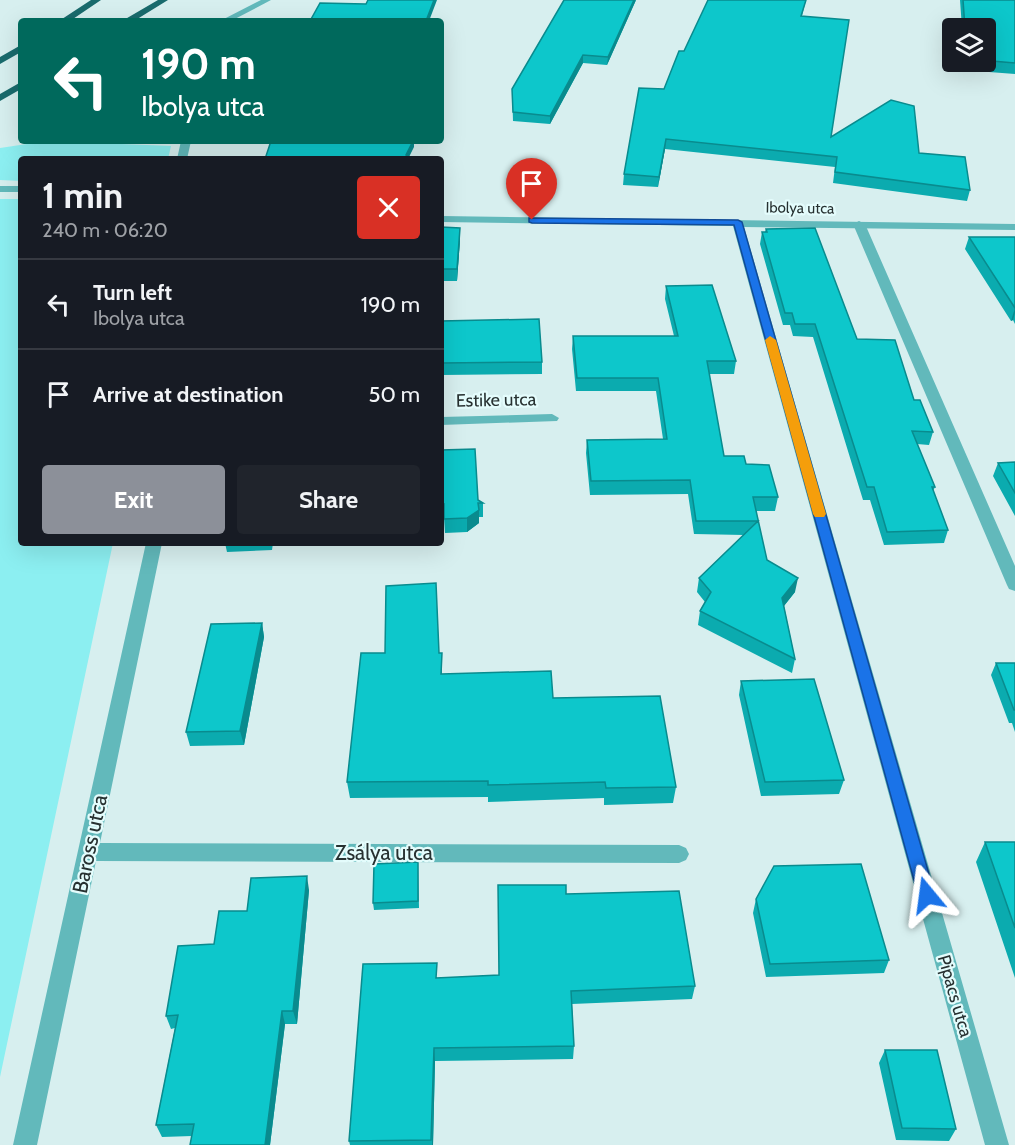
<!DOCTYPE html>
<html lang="en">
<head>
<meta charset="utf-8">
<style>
  :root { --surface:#171b24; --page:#20242c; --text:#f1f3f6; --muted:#9ea1a6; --line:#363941; --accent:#8c9099 }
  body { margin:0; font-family:Cabin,sans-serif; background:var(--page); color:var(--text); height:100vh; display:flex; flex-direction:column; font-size:22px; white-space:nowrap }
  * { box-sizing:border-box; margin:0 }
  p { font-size:20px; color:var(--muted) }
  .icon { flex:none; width:33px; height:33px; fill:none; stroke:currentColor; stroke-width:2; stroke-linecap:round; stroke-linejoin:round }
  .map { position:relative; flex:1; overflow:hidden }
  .sheet { position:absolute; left:18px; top:156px; width:426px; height:390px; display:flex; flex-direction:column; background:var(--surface); border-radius:6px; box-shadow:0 6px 24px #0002 }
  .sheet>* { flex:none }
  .guide { position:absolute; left:18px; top:18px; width:426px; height:126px; border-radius:6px; box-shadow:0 6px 24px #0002; background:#00695c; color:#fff; overflow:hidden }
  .buttons { position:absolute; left:942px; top:18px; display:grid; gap:12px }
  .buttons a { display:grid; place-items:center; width:54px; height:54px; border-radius:6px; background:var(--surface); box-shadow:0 6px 24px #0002; font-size:30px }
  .pin { position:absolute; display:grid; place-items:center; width:51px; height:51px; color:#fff; margin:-62px -26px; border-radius:50% 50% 50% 0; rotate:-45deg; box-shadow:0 0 6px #0007 }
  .pin .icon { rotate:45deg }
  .me { position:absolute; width:66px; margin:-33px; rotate:344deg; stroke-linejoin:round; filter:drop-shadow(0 0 4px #0008) }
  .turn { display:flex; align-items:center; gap:21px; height:126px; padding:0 24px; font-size:27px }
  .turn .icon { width:78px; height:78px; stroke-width:2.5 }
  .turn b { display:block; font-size:42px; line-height:51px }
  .round { display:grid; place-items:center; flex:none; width:63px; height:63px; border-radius:6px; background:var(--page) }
  .head { display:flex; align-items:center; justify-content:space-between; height:102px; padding:0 24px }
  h1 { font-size:36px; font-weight:700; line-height:45px }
  .cta { display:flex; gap:12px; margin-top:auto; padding:12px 24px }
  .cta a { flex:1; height:69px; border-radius:6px; background:var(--accent); color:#fff; font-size:24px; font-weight:700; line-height:69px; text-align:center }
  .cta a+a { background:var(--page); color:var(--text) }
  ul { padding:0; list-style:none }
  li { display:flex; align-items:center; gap:18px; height:90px; padding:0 24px; border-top:2px solid var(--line) }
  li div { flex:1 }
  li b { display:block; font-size:22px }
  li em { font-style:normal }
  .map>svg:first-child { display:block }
  .green { fill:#8ceff1 }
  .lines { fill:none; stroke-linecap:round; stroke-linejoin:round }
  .service { fill:#62b9bb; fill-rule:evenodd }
  .minor { fill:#62b9bb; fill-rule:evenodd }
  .motorway { fill:#196b6d; fill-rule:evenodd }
  .wall { fill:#0babaf }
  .shaded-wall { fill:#098b8e }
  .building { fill:#0dc7cb; stroke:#098b8e; stroke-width:1.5 }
  .route { fill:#1a73e8; stroke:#114b97; stroke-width:1.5 }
  .slow { fill:#f59e0b }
  .labels { text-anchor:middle; stroke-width:4.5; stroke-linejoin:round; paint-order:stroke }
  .far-street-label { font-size:15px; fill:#273131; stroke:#e4fcfc }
  .street-label { font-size:18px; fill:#273131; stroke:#e4fcfc }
  .near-street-label { font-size:21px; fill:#273131; stroke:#e4fcfc }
</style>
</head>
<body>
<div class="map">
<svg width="1015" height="1145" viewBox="0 0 1015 1145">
  <rect width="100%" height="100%" fill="#d7efef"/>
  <path class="green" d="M47,141L171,146L168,159H21V181L0,180V148Z
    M0,199H21V543H113L0,1077Z"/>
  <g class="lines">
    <path class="service" d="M0,186H21V192H0Z
      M859,221L865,224L1015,566V591L1009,589L1007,585L853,224Z"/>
    <path class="minor" d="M261,0H271L231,21H220Z
      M181,141H191L187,159H177Z
      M441,216L1015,224V230L744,227L1009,1145H985L733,226L441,222Z
      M552,414L559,418L557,421L441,425V417Z
      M146,543H162L100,843L679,845L686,848L689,854L686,860L679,863L96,861L37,1145H13Z"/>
    <path class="motorway" d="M91,0H101L70,21H59Z
      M158,0H168L134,21H122Z
      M21,45V52L0,64V57Z
      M21,82V89L0,101V94Z"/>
  </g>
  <path class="wall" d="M636,0L607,65L583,63L550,124L513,121L512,89Z
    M806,0L802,16L831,137L919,153L970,190L967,201L833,183L835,167L665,149L658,187L623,185L624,174L664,89L684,51Z
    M960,0H1015V74L989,72L988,65L964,63V62H986V28H962Z
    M441,227L460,228V240L457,281H441Z
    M766,229L857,339L914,400L933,432L929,445L917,444L935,487L933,491L948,530L944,543L884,545L870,500H863L813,337L793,336L790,325H783L760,244L762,232H765Z
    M969,237H1015V324L1013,320L1011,321L965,249Z
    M666,286L736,361L734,374H709L724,456L746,464L778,497L775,511H756L767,560L795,592L784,606L795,659L792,673L698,625L700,611L705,602L697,592L699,578L744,535L694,534L688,494L590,495L586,453L587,440L663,439L656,391H576L572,349L573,336H674L665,299Z
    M441,321L542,362V374L441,375Z
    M441,450L478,500L483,503V517H479V523L467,532L445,533L444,518H441Z
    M1015,462V516L993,476L998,463Z
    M225,543H273L272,550L227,552Z
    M262,623L264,637L244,745L190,746L186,732Z
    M439,653H442V674L553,698L676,787L673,803L604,805V798L488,802V797L350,798L347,782Z
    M996,663H1015V732L1012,723H1009L991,675Z
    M741,681L844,780L839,794L761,796L739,695Z
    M985,842H1015V978L976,862Z
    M418,862L419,908L374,910L373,903Z
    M309,890L297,1024H285L270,1145H190L192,1136L162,1137L156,1125L175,1028L171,1029L166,1016L214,944L247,911Z
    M566,894L695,986L692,999L572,1004L574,1046L573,1059L435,1061L433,1145H350L349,1141L438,978L499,975Z
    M756,899L889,960L884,973L766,977L753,913Z
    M885,1050L956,1129L949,1141L896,1140L879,1063Z"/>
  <path class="shaded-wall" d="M434,0H437L429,21H426Z
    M634,0H636L607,65L608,57Z
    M583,55V63L550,124V116Z
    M666,139L665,149L658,187L659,177Z
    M413,141H414V147L408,159L406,155Z
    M460,228V240L457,281V269Z
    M1015,308V313L1013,320L1011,321Z
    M479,510V523L467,532V518Z
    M798,578L795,592L779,612L782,598Z
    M262,623L264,637L244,745L240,731Z
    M307,876L309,890L297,1024L293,1011Z
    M282,1011L285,1024L270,1145H265Z
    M434,1048L435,1061L433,1145H432Z"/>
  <path class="building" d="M368,0H434L426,21H310L320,3L366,4Z
    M564,0H634L608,57L583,55L550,116L513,112L512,89Z
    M708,0H806L801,16L849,20L831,137L891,100L914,106L919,153L965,157L970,190L835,172L837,157L666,139L659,177L624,174L639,88L664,89L679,51H684Z
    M963,0H1015V63L992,61L991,54H986V28H965Z
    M271,141H413L406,155L413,159H265Z
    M441,227L460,228L457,269H441Z
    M815,228L857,339L895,340L914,400H920L933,432L912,431L935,487H932L948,530L887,532L874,487H867L815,324H795L792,313H785L762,232H767L766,229Z
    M969,237H1015V308Z
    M712,285L736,361H707L724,456H744L746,464L769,465L778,497H753L767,560L798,578L782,598L795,659L700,611L711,592L699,578L758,521H696L690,480L591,481L587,440L667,439L658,378H577L573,336H678L666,286Z
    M539,319L542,362L441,363V321Z
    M475,449L478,500L483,503H478L479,510L467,518L444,519V504L441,505V450Z
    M1015,462V493L998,463Z
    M436,583L439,653H442L441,674L551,671L553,698L660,696L676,787L606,788L605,782L488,785V781L347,782L361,653H385L386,586Z
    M262,623L240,731L186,732L211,624Z
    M996,663H1015V710H1014Z
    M814,679L844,780L765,782L741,681Z
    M985,842H1015V928Z
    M418,862V901L373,903L374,864Z
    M861,864L889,960L770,964L756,899L774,866Z
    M307,876L293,1011H282L265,1145H190L194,1124L156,1125L178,1015L166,1016L178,946L214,944L219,911H247L251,878Z
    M498,885H566V894L679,891L695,986L571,991L574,1046L434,1048L431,1140L349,1141L363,964L437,963L436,978L499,975Z
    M885,1050H937L956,1129L902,1128Z"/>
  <path class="route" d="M529,218L738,220L742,222L935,895L933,900L927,902L920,900L918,895L734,225L532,223L529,222Z"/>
  <path class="slow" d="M770,336L776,340L826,514L824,517H815L813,514L765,340Z"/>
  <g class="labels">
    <g class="far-street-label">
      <text transform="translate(800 208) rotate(1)" y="5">Ibolya utca</text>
    </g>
    <g class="street-label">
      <text transform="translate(496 400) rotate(-1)" y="6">Estike utca</text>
      <text transform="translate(955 996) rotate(74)" y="6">Pipacs utca</text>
    </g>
    <g class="near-street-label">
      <text transform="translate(90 844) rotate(-78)" y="7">Baross utca</text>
      <text x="384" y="860">Zsálya utca</text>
    </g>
  </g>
</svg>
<div class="buttons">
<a><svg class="icon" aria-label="layers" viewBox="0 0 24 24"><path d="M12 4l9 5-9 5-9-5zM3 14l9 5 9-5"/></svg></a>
</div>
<div class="pin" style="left:532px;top:220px;background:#d93025"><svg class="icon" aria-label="arrive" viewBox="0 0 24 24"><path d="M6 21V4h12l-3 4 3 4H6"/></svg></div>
<svg class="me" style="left:927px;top:895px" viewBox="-20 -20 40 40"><path d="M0-17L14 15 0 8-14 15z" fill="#1a73e8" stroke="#fff" stroke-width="4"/></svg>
<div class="guide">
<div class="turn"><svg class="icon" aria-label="left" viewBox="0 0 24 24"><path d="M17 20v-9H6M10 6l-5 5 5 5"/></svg><div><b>190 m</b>Ibolya utca</div></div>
</div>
<section class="sheet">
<div class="head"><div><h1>1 min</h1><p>240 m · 06:20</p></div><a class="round" style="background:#d93025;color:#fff"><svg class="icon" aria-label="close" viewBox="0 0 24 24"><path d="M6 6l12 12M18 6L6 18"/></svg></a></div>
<ul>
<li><svg class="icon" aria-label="left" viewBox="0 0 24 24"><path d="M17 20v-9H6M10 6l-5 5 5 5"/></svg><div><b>Turn left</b><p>Ibolya utca</p></div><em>190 m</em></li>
<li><svg class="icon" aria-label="arrive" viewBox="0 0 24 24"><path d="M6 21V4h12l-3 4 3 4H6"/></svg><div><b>Arrive at destination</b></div><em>50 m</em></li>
</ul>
<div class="cta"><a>Exit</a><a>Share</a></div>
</section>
</div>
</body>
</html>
